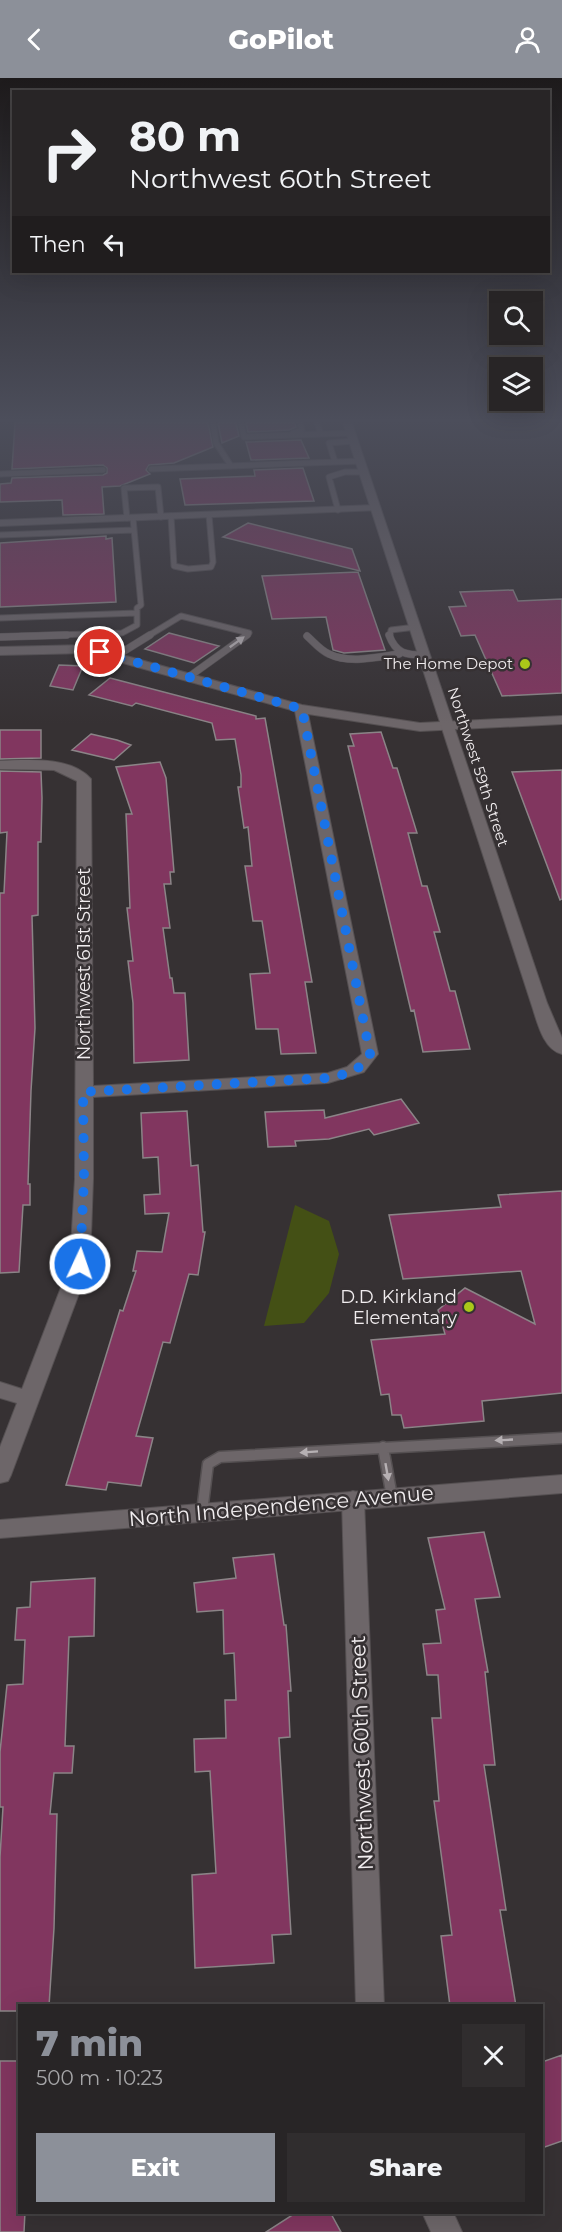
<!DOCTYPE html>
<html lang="en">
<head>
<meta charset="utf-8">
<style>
  :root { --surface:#282526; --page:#302d2e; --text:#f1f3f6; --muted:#a5a5a7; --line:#444243; --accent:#8c9099 }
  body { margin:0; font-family:Montserrat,sans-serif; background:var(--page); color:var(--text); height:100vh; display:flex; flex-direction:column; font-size:22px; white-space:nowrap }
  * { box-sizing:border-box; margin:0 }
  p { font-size:20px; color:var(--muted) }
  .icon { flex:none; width:33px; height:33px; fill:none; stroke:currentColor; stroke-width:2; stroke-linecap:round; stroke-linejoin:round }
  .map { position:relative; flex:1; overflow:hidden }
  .side { position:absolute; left:18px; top:1926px; width:525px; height:210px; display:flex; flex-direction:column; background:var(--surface); border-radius:0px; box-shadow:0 6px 24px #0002,0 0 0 2px var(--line) }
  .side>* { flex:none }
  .banner { position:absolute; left:12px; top:12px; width:538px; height:183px; border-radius:0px; box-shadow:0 6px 24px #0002,0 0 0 2px var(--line); background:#282526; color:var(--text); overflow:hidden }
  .controls { position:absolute; left:489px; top:213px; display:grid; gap:12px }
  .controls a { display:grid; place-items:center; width:54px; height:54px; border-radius:0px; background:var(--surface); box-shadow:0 6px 24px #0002,0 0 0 2px var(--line); font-size:30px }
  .pin { position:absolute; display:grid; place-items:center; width:51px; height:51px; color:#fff; margin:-26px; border:3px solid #fff; border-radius:50%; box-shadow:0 2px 6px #0007 }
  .me { position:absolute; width:66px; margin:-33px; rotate:3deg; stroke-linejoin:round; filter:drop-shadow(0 0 4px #0008) }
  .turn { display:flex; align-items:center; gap:21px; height:126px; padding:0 18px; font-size:27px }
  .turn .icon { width:78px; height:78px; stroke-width:2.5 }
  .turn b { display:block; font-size:42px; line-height:51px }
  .then { display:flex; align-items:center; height:57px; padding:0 18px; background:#0003; gap:12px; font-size:22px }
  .round { display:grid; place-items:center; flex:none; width:63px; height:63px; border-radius:0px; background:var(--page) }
  .headline { display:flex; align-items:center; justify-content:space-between; height:102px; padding:0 18px }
  h1 { font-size:36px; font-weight:800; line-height:45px; color:var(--accent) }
  .cta { display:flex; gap:12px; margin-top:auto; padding:12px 18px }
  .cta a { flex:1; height:69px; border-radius:0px; background:var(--accent); color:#fff; font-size:24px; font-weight:800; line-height:69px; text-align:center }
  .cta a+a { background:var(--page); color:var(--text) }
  header { display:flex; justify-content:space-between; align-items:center; height:78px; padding:0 18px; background:var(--accent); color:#fff; font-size:27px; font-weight:800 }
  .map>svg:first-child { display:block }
  .green { fill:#445015 }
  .building { fill:#81365f; stroke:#8b8487; stroke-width:1.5 }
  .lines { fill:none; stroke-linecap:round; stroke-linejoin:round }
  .service-far2-casing { stroke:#555052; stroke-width:7 }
  .service-far1-casing { stroke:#555052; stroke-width:8 }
  .service-casing { stroke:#555052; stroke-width:13 }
  .minor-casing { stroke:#555052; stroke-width:2 }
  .tertiary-casing { stroke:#555052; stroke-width:2 }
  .service-far2 { stroke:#6d6669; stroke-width:5 }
  .service-far1 { stroke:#6d6669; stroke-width:7 }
  .service { stroke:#6d6669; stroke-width:10 }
  .minor { fill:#6d6669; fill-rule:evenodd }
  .tertiary { fill:#6d6669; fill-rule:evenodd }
  .oneway { fill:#b6b0b3 }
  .route { stroke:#1a73e8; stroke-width:10; stroke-dasharray:0 18 }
  .poi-dot { fill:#aac719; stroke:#363133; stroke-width:2 }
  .labels { text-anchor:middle; stroke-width:5; stroke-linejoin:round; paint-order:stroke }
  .far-poi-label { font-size:15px; fill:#f1edef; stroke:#363133; text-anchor:end }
  .far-street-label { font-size:15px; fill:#f1edef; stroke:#363133 }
  .street-label { font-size:18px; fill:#f1edef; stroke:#363133 }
  .poi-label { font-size:18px; fill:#f1edef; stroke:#363133; text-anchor:end }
  .near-street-label { font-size:21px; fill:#f1edef; stroke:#363133 }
</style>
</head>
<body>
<header><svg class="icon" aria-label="back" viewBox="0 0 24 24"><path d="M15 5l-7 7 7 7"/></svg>GoPilot<svg class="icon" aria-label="person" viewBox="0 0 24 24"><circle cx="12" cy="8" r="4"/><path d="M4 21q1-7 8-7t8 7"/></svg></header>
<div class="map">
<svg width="562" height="2154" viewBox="0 0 562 2154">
  <rect width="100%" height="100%" fill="#363133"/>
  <path class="green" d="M295,1127L329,1143L339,1176L329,1215L304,1245L264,1248Z"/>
  <path class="building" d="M15,345H208L213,369L174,385L149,387L146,392L150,396L120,408L102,409L104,436L63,437L62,422L0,424V406L11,405L12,400L103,397L107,395V390L103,387L12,391Z
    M218,345H236L239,358L222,365Z
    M246,345H295L296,349L289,352L248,354Z
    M301,362L309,380L251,382L246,364Z
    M303,390L314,423L185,427L180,401L255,398L254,392Z
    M248,445L352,471L360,493L223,459Z
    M106,458V461L112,460L116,524L0,529V465Z
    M358,494L385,572L344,575L333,572L326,539L272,541L262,498Z
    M513,512L518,523L562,521V615L502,618L475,557L461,558L449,529L466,528L460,514Z
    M169,555L219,568L194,585L145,571Z
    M59,587L83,588L73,612L50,608Z
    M110,600L256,638V641L265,640L312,904H305L316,975L281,976L278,951H256L250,896L270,895L262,843H253L245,788H252L248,749L244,750L238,709H241V697L235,661L216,662L212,645L136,625L132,628L89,617Z
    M0,652H41V680L0,681Z
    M381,654L393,690H397L417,755H408L422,808H427L440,854H434L450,913H455L470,971L423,974L414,932L411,933L348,668H354L350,656Z
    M91,656L117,662L131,667L114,682L72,672Z
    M160,684L166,700L174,794H170L171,806H164L170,850H163L170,900H172L174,915H185L189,982L134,985L133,925L128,883H133L127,830H130L126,736H132L116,689Z
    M562,692V821L560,822L512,694Z
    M0,693L41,694L42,720L41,764H38V837L32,838L35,950L31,1013L28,1106H30V1127H23L19,1194L0,1195V815H4L7,754L0,755Z
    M401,1021L419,1045L374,1057L369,1051L329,1061L295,1063L296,1068L268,1069L265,1034L324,1032L325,1040Z
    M187,1033L191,1088L198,1087L203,1154H205L198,1197L189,1196L170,1265L163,1264L136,1358L153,1360L141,1408L108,1404L106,1412L66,1407L120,1232L123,1233L136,1193H133L137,1173L162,1174L169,1135L145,1136L144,1117L160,1116L158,1079L143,1080L141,1035Z
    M562,1113V1315L482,1323L484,1343L404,1350L401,1337H392L389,1316L381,1317L371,1262L445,1256L438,1232L465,1210L535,1246L521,1193L403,1201L389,1137L501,1129L498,1117Z
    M484,1454L500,1519L475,1521L488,1594H485L495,1687H484L506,1832H500L516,1928H450L441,1858L452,1857L434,1723H439L432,1640H441L438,1597H427L423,1566L441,1565L436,1532L445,1531L428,1460Z
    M274,1476L284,1547H286L291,1613H288L290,1659L279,1660L291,1856L272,1857L274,1885L195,1890L192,1797L216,1795L210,1693L195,1694L194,1661L226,1660L225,1622H236L234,1575L224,1576L223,1532L197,1534L194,1505L236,1500L233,1480Z
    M95,1500L94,1558L69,1559L65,1668H74L72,1695H54L50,1736H57L54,1850L49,1928H20V1933H0V1779L3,1729H0V1674L7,1607L23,1606L25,1562H15L17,1530L30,1529L31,1504Z
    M562,1977V2063L542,2070V1984Z
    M0,1983H20V2099L17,2125H20V2134H25L24,2154H0Z
    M297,2134H330L341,2154H266Z"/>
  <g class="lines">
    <g class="service-far2-casing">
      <path id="service-far2" d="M213,345L216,365L231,388
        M241,345L244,359L321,356
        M317,345L321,356L351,355
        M293,355L302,352L300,345
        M335,384L329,365L353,363
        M151,391L361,383
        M0,396L103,392
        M338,432L329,399L345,394H364
        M171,438L174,488L188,491L211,489L213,484L209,437
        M127,440L124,410L158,409L161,439
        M0,457L134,452
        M0,540L137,535
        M21,558L122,555L137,547V530L141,527L133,440
        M148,558L181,538L249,555L244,558
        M390,558L391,552L416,549"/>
    </g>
    <g class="service-far1-casing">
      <path id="service-far1" d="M389,557C396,576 406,577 425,577
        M307,558C314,564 320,572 329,576C349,586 378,579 399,576
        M0,559L67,557
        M116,578L150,557
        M190,598L247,557"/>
    </g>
    <g class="service-casing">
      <path id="service" d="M383,1369L392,1419
        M202,1434L208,1386L220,1379L562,1360"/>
    </g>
    <g class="minor-casing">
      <path id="minor" d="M375,427L379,428V432L0,448V442Z
        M87,567L302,627L420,645L562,638V646L420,653L308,636L378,976L364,994L328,1005L93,1019V1101L90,1186L11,1397L8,1403L0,1405V1369L17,1325L0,1320V1304L22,1311L70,1186L75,1101L77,703L54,692L0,691V683C28,682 71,678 91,701L93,1008L328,995L347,989L362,976L295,633L87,575L0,577V569Z
        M353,1413L361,1416L364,1422L384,1928H356L342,1422L345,1416Z
        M422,2134H453L462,2154H431Z"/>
    </g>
    <g class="tertiary-casing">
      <path id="tertiary" d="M343,345H352L547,925L562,960V976C542,971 537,942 531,925Z
        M562,1397V1415L0,1460V1442Z"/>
    </g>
    <use href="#service-far2" class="service-far2"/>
    <use href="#service-far1" class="service-far1"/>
    <use href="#service" class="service"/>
    <use href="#minor" class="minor"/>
    <use href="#tertiary" class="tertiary"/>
  </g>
  <defs><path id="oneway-solid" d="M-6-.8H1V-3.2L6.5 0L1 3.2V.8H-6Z" transform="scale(1.5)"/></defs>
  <g class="oneway">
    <use href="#oneway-solid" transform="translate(237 564) rotate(-36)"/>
    <use href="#oneway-solid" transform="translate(504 1362) rotate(177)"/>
    <use href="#oneway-solid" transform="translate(309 1374) rotate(176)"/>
    <use href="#oneway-solid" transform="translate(387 1394) rotate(80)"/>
  </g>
  <linearGradient id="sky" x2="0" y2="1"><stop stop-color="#1e1b1c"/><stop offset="0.53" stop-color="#4c4e5b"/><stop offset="1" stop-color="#4c4e5b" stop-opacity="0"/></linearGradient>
  <rect width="562" height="646" fill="url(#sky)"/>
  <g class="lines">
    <path class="route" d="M80,1186L84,1101L83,1014L328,1000C347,996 361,993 370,976L302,631L100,574"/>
  </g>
  <g class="poi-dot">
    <circle cx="525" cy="586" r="6"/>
    <circle cx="469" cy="1229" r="6"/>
  </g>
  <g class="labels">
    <g class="far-poi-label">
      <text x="513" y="591">The Home Depot</text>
    </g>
    <g class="far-street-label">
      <text transform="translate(478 689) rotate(72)" y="5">Northwest 59th Street</text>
    </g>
    <g class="street-label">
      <text transform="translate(84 886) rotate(-90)" y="6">Northwest 61st Street</text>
    </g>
    <g class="poi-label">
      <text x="457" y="1225">D.D. Kirkland<tspan x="457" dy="21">Elementary</tspan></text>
    </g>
    <g class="near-street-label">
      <text transform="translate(281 1428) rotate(-5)" y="7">North Independence Avenue</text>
      <text transform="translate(362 1675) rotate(-92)" y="7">Northwest 60th Street</text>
    </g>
  </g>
</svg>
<div class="controls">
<a><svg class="icon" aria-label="search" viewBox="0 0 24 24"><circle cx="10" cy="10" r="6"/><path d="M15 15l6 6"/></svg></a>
<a><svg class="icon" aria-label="layers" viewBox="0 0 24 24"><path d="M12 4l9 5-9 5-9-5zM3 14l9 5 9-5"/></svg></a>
</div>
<div class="pin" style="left:100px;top:574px;background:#d93025"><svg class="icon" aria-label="arrive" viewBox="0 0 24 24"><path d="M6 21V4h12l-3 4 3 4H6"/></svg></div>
<svg class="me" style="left:80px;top:1186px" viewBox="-20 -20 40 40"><circle r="17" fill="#1a73e8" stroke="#fff" stroke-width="3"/><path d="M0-11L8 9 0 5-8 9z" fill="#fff"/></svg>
<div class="banner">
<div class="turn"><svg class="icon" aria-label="right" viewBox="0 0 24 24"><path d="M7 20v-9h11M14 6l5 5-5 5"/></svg><div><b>80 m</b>Northwest 60th Street</div></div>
<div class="then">Then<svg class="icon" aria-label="left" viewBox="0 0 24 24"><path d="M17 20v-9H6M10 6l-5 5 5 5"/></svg></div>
</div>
<section class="side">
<div class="headline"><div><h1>7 min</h1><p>500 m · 10:23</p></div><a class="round"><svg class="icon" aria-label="close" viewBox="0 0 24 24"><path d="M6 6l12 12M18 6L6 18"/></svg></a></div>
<div class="cta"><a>Exit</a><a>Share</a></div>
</section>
</div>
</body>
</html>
